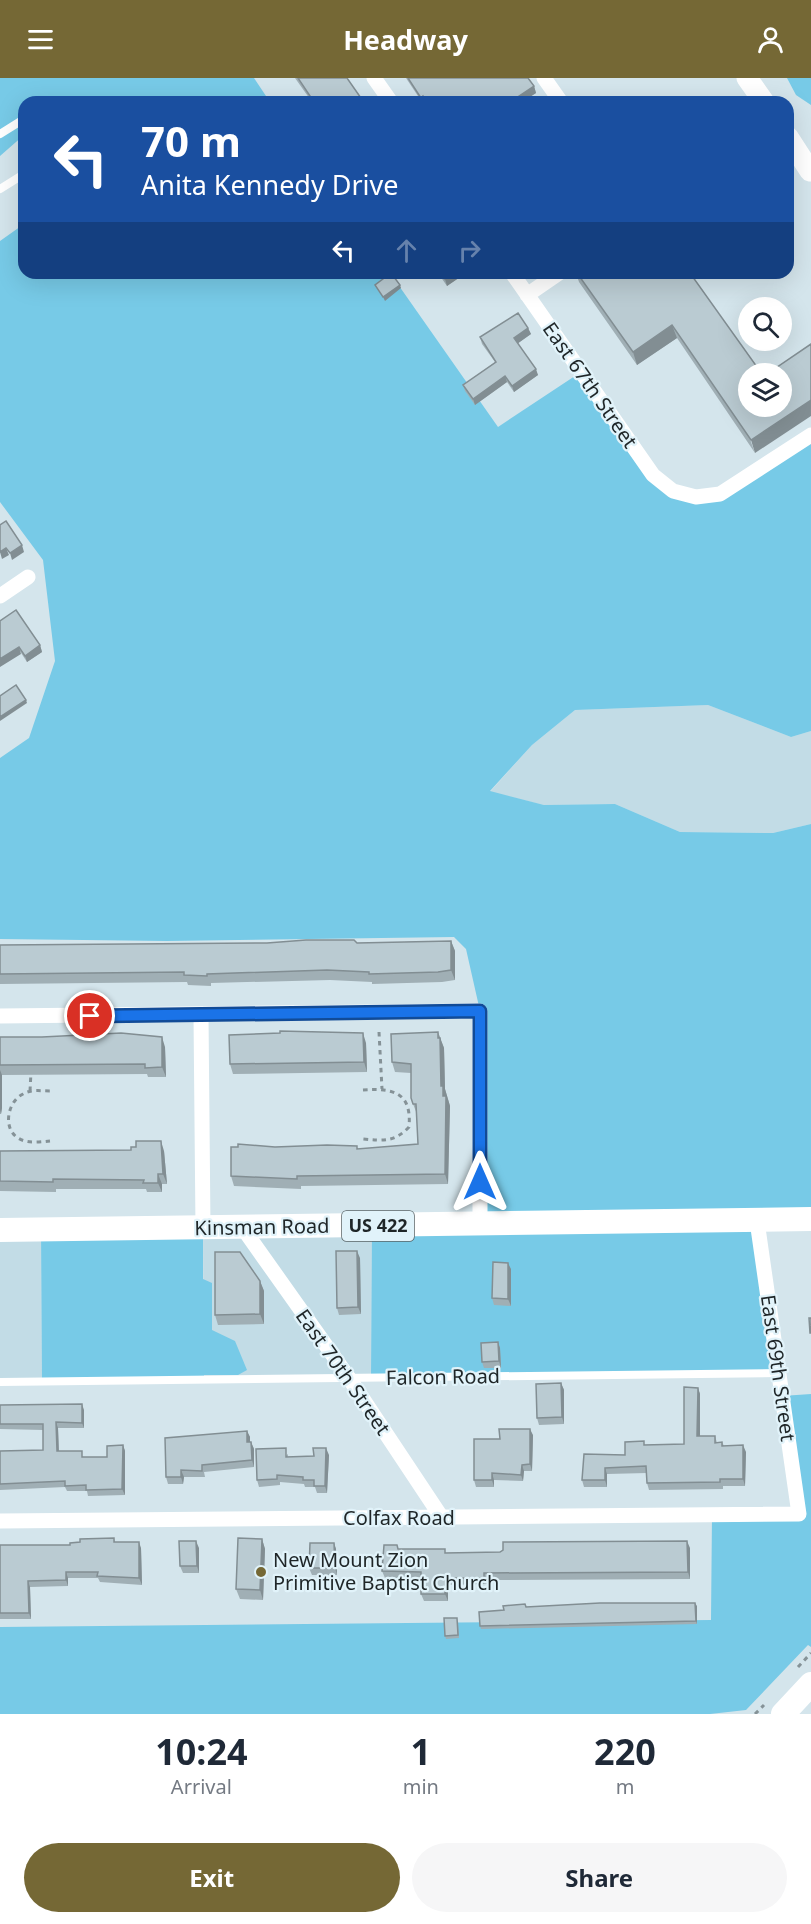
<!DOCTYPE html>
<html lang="en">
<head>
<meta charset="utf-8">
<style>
  :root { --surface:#fff; --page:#f6f6f7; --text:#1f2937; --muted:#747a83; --accent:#756835 }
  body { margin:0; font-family:"Noto Sans",sans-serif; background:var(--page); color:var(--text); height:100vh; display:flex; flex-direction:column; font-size:22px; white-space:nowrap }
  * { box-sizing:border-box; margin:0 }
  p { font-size:20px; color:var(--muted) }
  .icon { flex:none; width:33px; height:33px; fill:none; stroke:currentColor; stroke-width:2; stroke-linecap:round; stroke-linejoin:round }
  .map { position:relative; height:1636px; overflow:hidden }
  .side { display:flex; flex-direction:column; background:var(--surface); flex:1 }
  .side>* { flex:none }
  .hud { position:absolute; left:18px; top:18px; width:776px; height:183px; border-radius:18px; box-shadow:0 6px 24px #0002; background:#1a4fa0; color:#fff; overflow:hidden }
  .fabs { position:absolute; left:738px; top:219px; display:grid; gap:12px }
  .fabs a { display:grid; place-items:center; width:54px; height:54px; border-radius:50%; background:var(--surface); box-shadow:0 6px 24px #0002; font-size:30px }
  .pin { position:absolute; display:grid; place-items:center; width:51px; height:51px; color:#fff; margin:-26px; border:3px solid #fff; border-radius:50%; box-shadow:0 2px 6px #0007 }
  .me { position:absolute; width:66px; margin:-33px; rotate:0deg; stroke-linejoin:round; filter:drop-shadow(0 0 4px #0008) }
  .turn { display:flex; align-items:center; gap:21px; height:126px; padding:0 24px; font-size:27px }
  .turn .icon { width:78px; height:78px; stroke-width:2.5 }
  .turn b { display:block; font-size:42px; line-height:51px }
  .lanes { display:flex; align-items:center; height:57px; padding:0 24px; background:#0003; justify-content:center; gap:30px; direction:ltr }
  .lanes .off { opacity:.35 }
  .eta { display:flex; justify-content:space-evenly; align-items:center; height:102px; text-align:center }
  .eta b { font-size:36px; font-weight:700; line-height:42px }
  .cta { display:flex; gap:12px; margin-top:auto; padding:12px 24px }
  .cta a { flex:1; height:69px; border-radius:36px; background:var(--accent); color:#fff; font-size:24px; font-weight:700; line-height:69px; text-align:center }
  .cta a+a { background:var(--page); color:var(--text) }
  header { display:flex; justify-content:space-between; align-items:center; height:78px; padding:0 24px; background:var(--accent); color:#fff; font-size:27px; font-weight:700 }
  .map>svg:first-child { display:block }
  .built { fill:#c2dce6 }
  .green { fill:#77cae7 }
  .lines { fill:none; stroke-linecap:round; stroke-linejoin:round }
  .path { stroke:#859297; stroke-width:3; stroke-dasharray:4.5 4.5; stroke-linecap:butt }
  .lane { stroke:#fff; stroke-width:8 }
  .street { stroke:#fff; stroke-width:15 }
  .secondary { stroke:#fff; stroke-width:21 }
  .primary { stroke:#fff; stroke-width:24 }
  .wall { fill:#a0afb5 }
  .shaded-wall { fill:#828e93 }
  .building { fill:#bacbd2; stroke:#828e93; stroke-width:1.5 }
  .route-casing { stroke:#114b97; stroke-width:15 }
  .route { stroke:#1a73e8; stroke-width:10 }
  .poi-dot { fill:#756835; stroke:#e1f3fa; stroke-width:2 }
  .labels { text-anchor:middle; stroke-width:4.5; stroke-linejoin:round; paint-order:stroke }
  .shield { fill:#e1f3fa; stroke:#596467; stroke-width:1.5 }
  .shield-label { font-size:18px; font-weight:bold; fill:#1f2628 }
  .street-label { font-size:20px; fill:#1f2628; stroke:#e1f3fa }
  .poi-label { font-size:20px; fill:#1f2628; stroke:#e1f3fa; text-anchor:start }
</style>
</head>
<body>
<header><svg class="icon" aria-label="menu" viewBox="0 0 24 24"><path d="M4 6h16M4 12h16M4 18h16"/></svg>Headway<svg class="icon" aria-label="person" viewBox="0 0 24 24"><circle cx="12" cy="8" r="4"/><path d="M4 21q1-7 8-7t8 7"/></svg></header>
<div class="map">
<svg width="811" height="1636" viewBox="0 0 811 1636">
  <rect width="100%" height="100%" fill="#d4e5ec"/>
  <path class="built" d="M708,627L791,659L811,653V746L773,755L680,754L615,726L544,727L490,714L532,667L575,632Z
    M372,1148L371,1300L204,1302L203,1150Z
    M0,1152H41L42,1303L0,1304Z"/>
  <path class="green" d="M0,0H254L270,24H24V57L0,78Z
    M787,0H811V27L796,17Z
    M24,146V195H390L498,349L581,294L673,413L720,416L811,357V653L791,659L708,627L575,632L532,667L490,713L544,727L615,726L680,754L773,755L811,746V1141L757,1143L779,1295L371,1300L372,1148L480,1147V933L466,871L454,859L167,863L0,861V680L29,660L55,583L43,482L0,424V163Z
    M203,1150V1201L212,1205V1252L235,1263L247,1292L238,1297H204V1302L42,1303L41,1152Z
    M811,1316V1569L808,1567L746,1632L710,1636H0V1549L711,1542L712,1437L798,1436L782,1318Z"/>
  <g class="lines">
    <path class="path" d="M379,954L382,1011
      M363,1012C393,1010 412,1014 409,1049C395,1064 383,1063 363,1061
      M30,1013L31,994
      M50,1063C40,1064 27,1066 18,1060C2,1050 8,1023 23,1016C31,1011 41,1013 51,1013
      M798,1589L811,1575
      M755,1636L764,1627"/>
    <path class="lane" d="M0,56L24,41
      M0,111L24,96
      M0,1304L779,1295"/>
    <path class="street" d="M374,0L391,24
      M544,0L561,24
      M512,195L653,397L673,413L696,419L720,416L811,357
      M527,217L559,195
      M0,518L28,499
      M201,937L203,1150
      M0,938L480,933V1147
      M242,1149L349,1300L442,1440
      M0,1443L799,1436L757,1143"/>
    <path class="secondary" d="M747,0L764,24
      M788,59L810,93"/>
    <path class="primary" d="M0,1152L811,1141
      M783,1636L811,1606"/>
  </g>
  <path class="wall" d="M295,0H347L364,24H312Z
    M406,0H528L534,8L536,15L522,24H422Z
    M438,195H466L447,208Z
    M576,195H690L755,375L677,260L637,287L579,204Z
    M528,250L531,256L518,265L538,297L514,314L507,304L475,327L465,313L463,307L495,284L482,266L480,259Z
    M0,543L40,567L42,574L27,584Z
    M451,863L455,873V902L442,904L372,906V904L330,902L211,905V908L188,907L187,904L0,906V867L357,865Z
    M0,959L165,969L166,999H148L147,996L2,997V1030L1,1036H0Z
    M440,960L444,970L445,1011L450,1028L448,1106L301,1108V1111L234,1108L231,1098L275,1069L358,1071L418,1066L417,1036L413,1026L411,995L395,994L392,984Z
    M366,965L367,994L233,996L230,986Z
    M0,1073H164L167,1106H162V1114H147L146,1111H56V1114L0,1113Z
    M360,1180L361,1236L339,1237L337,1230Z
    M511,1191V1228L494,1227L492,1220Z
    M260,1203L264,1213V1246L218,1247L215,1237Z
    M498,1264L500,1270L501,1290H484L482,1284Z
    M561,1305L564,1312V1346L539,1347L537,1340Z
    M698,1310L700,1316V1358H715L717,1365L722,1364L724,1368L746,1374L745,1408H723V1411L649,1412L647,1405V1395L607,1396V1409H584L582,1402L625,1377L645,1367L684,1366Z
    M0,1327L84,1332V1350H58L59,1373L84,1379H107L123,1367L125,1373V1417L88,1418L87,1413H67L65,1409L0,1412V1373L43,1372V1352L0,1351Z
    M247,1353L250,1359V1364H251L254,1371V1389L204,1394L205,1399H184L183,1406H168L166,1399Z
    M533,1357L532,1393H524L523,1403L494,1402V1409H476L474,1402L500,1361Z
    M288,1376V1379L329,1377L327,1415H317L315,1409H305L304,1406L280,1404V1407L259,1409L257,1402Z
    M114,1460L115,1464L141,1470L142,1507L100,1504L98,1500H68V1508L30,1509L31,1541H0V1467H70L80,1464Z
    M262,1461L265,1471L263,1522L240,1521L236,1511Z
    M334,1465L336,1471L337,1497H312L309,1490Z
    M397,1467L398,1471L446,1475L690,1470V1501L487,1502V1506L448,1507V1523H424L421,1516V1500H385L382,1493Z
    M199,1470V1495H183L180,1488Z
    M697,1528V1546L481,1551L480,1548L504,1532L527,1529Z
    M458,1543L459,1560L446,1561L445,1558Z"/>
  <path class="shaded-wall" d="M534,8L536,15L522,24H510Z
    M788,158L792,170L788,173Z
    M454,195H466L447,208L445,201Z
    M400,207L401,210L385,223L383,219Z
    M672,247L677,260L637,287L633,274Z
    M528,250L531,256L517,266L514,260Z
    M536,291L538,297L514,314L512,308Z
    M505,298L507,304L475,327L473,321Z
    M811,322V338L755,375L751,362Z
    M22,467L24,474L12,482L10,475Z
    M6,470L9,477L2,481L0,474Z
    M40,567L42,574L27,584L25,578Z
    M19,569L21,576L0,589V581Z
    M26,622L27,625L0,643V639Z
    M451,863L455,873V902L451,892Z
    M438,954L444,970L445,1011L450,1028L448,1106L445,1096Z
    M363,955L366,965L367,994L364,984Z
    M162,959L165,969L166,999L162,989Z
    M0,992L2,997V1030L1,1036L0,1032Z
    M161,1063L164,1073L167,1106L163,1096Z
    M158,1096L162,1106V1114L158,1105Z
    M357,1173L360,1180L361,1236L358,1229Z
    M508,1185L511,1191V1228L508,1221Z
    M260,1203L264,1213V1246L260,1236Z
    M498,1264L500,1270L501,1290L499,1283Z
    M561,1305L564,1312V1346L562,1339Z
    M698,1310L700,1316V1365L697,1358Z
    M82,1326L84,1332V1350L82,1345Z
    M56,1344L58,1350L59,1379L57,1373Z
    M530,1351L533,1357L532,1393L530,1386Z
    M247,1353L250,1359V1371L247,1364Z
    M251,1364L254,1371V1389L252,1382Z
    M123,1367L125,1373V1417L122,1411Z
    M743,1367L746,1374L745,1408L743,1401Z
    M326,1370L329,1377L327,1415L325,1408Z
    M522,1387L524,1393L523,1403L521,1397Z
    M605,1390L607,1396V1409L605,1402Z
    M181,1392L184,1399L183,1406L181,1399Z
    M492,1395L494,1402V1409L492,1402Z
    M262,1461L265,1471L263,1522L260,1512Z
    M196,1463L199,1470V1495L197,1488Z
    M687,1463L690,1470V1501L688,1494Z
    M139,1464L141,1470L142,1507L139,1500Z
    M334,1465L336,1471L337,1497L335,1490Z
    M66,1494L68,1500V1508L66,1502Z
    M445,1500L448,1507V1523L445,1516Z
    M28,1503L30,1509L31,1541L29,1535Z
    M695,1525L697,1528V1546L696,1543Z"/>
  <path class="building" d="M298,0H347L363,23L362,24H314Z
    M408,0H528L534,8L510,24H427L423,18L421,20Z
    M391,195L400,207L383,219L375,207Z
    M440,195H454L445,201Z
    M577,195H690L762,296H748V328H782V296H767L811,266V322L751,362L672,247L633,274Z
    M518,235L528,250L514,260L536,291L512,308L505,298L473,321L463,307L496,284L480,259Z
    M6,443L22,467L10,475L6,470L0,474V447Z
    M16,532L40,567L25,578L19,569L0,581V543Z
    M16,607L26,622L0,639V618Z
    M306,862H354L357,865L451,863V892L438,894L369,896V894L327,892L207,896V898L184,897V894L0,896V867L267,865Z
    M280,953L363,955L364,984L230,986L229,957L280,955Z
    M438,954V960H440L441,1008H443V1018H446L445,1096L297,1098V1101L231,1098V1069H238V1066L275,1069L327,1067L357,1068V1071L418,1066L416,1026H413L411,1020V986L392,984L391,956Z
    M121,955L162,959V989L145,990V986L0,987V959H42Z
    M136,1063H161L163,1096H158V1105H143L144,1102L53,1101V1104L0,1103V1073L131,1072V1069H136Z
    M336,1173H357L358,1229L337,1230Z
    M215,1174H240L260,1203V1236L215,1237Z
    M493,1184L508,1185V1221L492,1220Z
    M809,1240H811V1255H810Z
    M498,1264L499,1283L482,1284L481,1265Z
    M561,1305L562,1339L537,1340L536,1306Z
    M684,1309L698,1310L697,1358H715V1365L722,1364V1368L743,1367V1401H720V1404L647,1405L646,1388L605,1390V1402H582L584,1376L625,1377V1364L644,1363V1367L684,1366Z
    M82,1326V1345L56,1344L57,1373H82V1379H107V1368L123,1367L122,1411L86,1412V1407L65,1408V1403L0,1406V1373L43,1372V1346H0V1327Z
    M499,1351H530V1386L522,1387L521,1397L492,1395V1402H474V1361H500Z
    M247,1353V1364H251L252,1382L202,1387V1393L181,1392V1399H166L165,1360Z
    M286,1370V1379L314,1378L313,1370H326L325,1408H314V1402H303V1399L277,1397V1401L257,1402L256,1371Z
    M114,1460V1464H139V1500L97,1498L98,1494H66V1502L28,1503L29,1535H0V1467H70V1465L80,1464V1461Z
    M238,1460L262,1461L260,1512L236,1511Z
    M179,1463H196L197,1488H180Z
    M687,1463L688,1494L484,1495V1500H445V1516H421V1494L382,1493L384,1467H397L398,1471H445V1475L500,1474L503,1472V1464Z
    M310,1465H334L335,1490H309Z
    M600,1525H695L696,1543L480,1548L479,1534L504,1532L503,1528L525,1526L526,1529Z
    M444,1540H457L458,1557L445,1558Z"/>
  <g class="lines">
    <g class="route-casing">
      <path id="route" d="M90,938L480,933V1104"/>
    </g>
    <use href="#route" class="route"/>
  </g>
  <circle class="poi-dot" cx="261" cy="1494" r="6"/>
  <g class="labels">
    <rect class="shield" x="342" y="1133" width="72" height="30" rx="4.5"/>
    <g class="shield-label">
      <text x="378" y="1154">US 422</text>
    </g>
    <g class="street-label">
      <text transform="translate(590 307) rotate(55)" y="7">East 67th Street</text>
      <text transform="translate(262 1149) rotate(-1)" y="7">Kinsman Road</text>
      <text transform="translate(778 1290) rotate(82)" y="7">East 69th Street</text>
      <text transform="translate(343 1294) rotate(55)" y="7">East 70th Street</text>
      <text transform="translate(443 1299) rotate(-1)" y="7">Falcon Road</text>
      <text x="399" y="1447">Colfax Road</text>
    </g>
    <g class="poi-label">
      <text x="273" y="1489">New Mount Zion<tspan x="273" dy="23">Primitive Baptist Church</tspan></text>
    </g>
  </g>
</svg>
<div class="fabs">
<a><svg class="icon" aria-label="search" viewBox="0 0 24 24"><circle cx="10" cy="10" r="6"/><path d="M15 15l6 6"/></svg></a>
<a><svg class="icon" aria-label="layers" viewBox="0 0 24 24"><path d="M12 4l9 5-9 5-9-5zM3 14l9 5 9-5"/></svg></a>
</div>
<div class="pin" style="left:90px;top:938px;background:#d93025"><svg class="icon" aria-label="arrive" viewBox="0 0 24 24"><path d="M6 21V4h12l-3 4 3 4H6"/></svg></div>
<svg class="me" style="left:480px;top:1104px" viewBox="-20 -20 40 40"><path d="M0-17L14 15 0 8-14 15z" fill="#1a73e8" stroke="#fff" stroke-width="4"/></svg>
<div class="hud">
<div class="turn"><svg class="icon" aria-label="left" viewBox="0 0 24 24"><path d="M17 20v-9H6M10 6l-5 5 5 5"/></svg><div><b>70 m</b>Anita Kennedy Drive</div></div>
<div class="lanes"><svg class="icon" aria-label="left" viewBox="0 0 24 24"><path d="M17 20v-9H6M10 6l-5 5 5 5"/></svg><svg class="icon off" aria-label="ahead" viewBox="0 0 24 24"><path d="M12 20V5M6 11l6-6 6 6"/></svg><svg class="icon off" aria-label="right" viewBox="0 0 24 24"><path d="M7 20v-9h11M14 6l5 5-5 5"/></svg></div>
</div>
</div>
<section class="side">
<div class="eta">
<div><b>10:24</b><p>Arrival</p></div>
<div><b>1</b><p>min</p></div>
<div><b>220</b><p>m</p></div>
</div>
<div class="cta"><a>Exit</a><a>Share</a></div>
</section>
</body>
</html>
